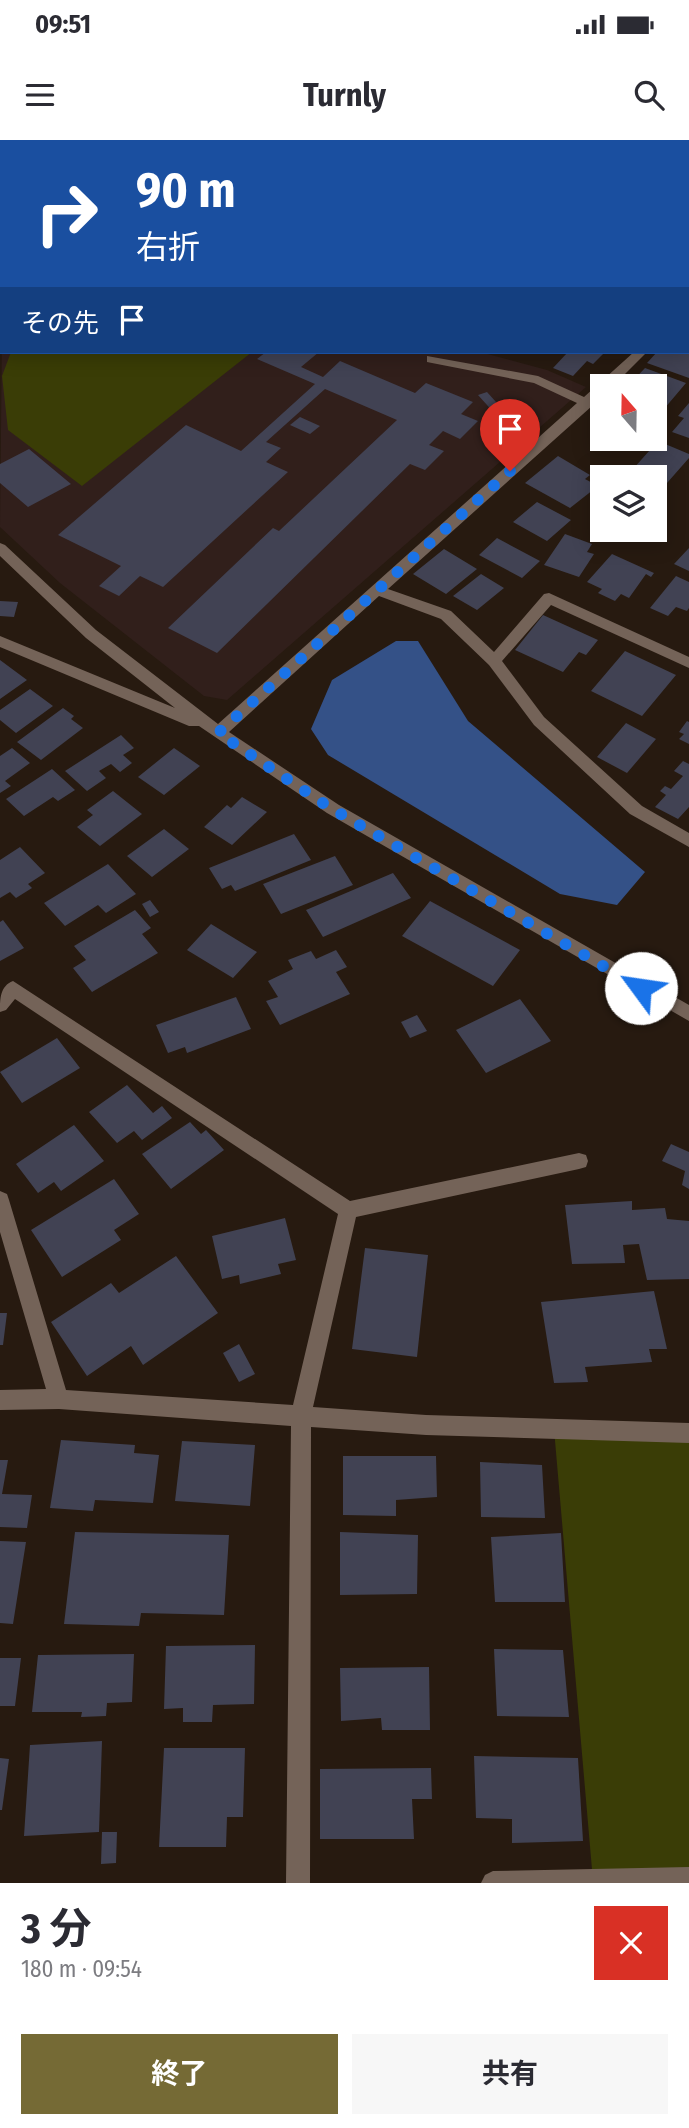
<!DOCTYPE html>
<html lang="ja">
<head>
<meta charset="utf-8">
<style>
  :root { --surface:#fff; --page:#f7f7f7; --text:#2b2b33; --muted:#7c7c81; --accent:#756a35 }
  body { margin:0; font-family:"Fira Sans Condensed","Noto Sans JP",sans-serif; background:var(--page); color:var(--text); height:100vh; display:flex; flex-direction:column; font-size:26px; white-space:nowrap }
  * { box-sizing:border-box; margin:0 }
  p { font-size:23px; color:var(--muted) }
  .icon { flex:none; width:38px; height:38px; fill:none; stroke:currentColor; stroke-width:2; stroke-linecap:round; stroke-linejoin:round }
  .map { position:relative; height:1743px; overflow:hidden }
  .side { display:flex; flex-direction:column; background:var(--surface); flex:1 }
  .side>* { flex:none }
  .guide { position:absolute; left:0px; top:0px; width:690px; height:214px; box-shadow:0 4px 18px #0003; background:#1a4fa0; color:#fff; overflow:hidden }
  .needle { width:46px; rotate:340deg }
  .buttons { position:absolute; left:590px; top:234px; display:grid; gap:14px }
  .buttons a { display:grid; place-items:center; width:77px; height:77px; border-radius:0px; background:var(--surface); box-shadow:0 4px 18px #0003; font-size:35px }
  .pin { position:absolute; display:grid; place-items:center; width:60px; height:60px; color:#fff; margin:-72px -30px; border-radius:50% 50% 50% 0; rotate:-45deg; box-shadow:0 0 7px #0007 }
  .pin .icon { rotate:45deg }
  .me { position:absolute; width:77px; margin:-38px; rotate:301deg; stroke-linejoin:round; filter:drop-shadow(0 0 5px #0008) }
  .turn { display:flex; align-items:center; gap:24px; height:147px; padding:0 21px; font-size:32px }
  .turn .icon { width:91px; height:91px; stroke-width:2.5 }
  .turn b { display:block; font-size:49px; line-height:60px }
  .then { display:flex; align-items:center; height:66px; padding:0 21px; background:#0003; gap:14px; font-size:26px }
  .round { display:grid; place-items:center; flex:none; width:74px; height:74px; border-radius:0px; background:var(--page) }
  .overview { display:flex; align-items:center; justify-content:space-between; height:119px; padding:0 21px }
  h1 { font-size:42px; font-weight:700; line-height:52px }
  .action { display:flex; gap:14px; margin-top:auto; padding:14px 21px }
  .action a { flex:1; height:80px; border-radius:0px; background:var(--accent); color:#fff; font-size:28px; font-weight:700; line-height:80px; text-align:center }
  .action a+a { background:var(--page); color:var(--text) }
  .status { display:flex; justify-content:space-between; align-items:center; height:49px; padding:0 35px; background:var(--surface); direction:ltr }
  .status svg { height:19px; fill:currentColor }
  header { display:flex; justify-content:space-between; align-items:center; height:91px; padding:0 21px; background:var(--surface); font-size:32px; font-weight:700 }
  .map>svg:first-child { display:block }
  .education { fill:#311f1b }
  .green { fill:#3a3d06 }
  .water { fill:#345187 }
  .building { fill:#414253 }
  .lines { fill:none; stroke-linecap:round; stroke-linejoin:round }
  .minor { fill:#746358; fill-rule:evenodd }
  .route { stroke:#1a73e8; stroke-width:12; stroke-dasharray:0 21.6 }
</style>
</head>
<body>
<div class="status"><b>09:51</b><svg viewBox="0 0 49 12"><path d="M0 12V9h3v3zM5 12V6h3v6zM10 12V3h3v9zM15 12V0h3v12zM26 1h20v11H26zM47 4h2v5h-2z"/></svg></div>
<header><svg class="icon" aria-label="menu" viewBox="0 0 24 24"><path d="M4 6h16M4 12h16M4 18h16"/></svg>Turnly<svg class="icon" aria-label="search" viewBox="0 0 24 24"><circle cx="10" cy="10" r="6"/><path d="M15 15l6 6"/></svg></header>
<div class="map">
<svg width="689" height="1743" viewBox="0 0 689 1743">
  <rect width="100%" height="100%" fill="#271a10"/>
  <path class="education" d="M2,192V212H480L547,230L586,247L227,560L204,556L60,443L0,387Z"/>
  <path class="green" d="M11,212H252L82,346L8,290L2,236Z
    M554,1289L689,1293V1737L593,1741Z"/>
  <path class="water" d="M396,501H418L468,581L645,732L617,765L560,754L328,615L311,589L332,540Z"/>
  <path class="building" d="M266,212H319L301,227L323,237L340,221L415,253L426,243L473,262L461,274L478,281L460,299L443,291L429,305L444,311L425,330L410,324L217,513L168,488L273,388L279,391L397,280L325,249L266,302L281,308L266,322L288,332L163,447L140,436L119,456L99,446L121,426L58,395L186,285L241,311L315,244L257,219Z
    M568,212H605L593,224L587,221L573,236L553,228Z
    M657,212H689V238L647,223Z
    M645,228L686,243L664,269L654,266V247H627Z
    M487,252L505,272L496,275L478,255Z
    M689,263V298L672,292L684,278L678,276Z
    M300,277L320,286L310,294L290,285Z
    M658,301L689,314V318L667,343L633,329Z
    M29,309L71,344L28,367L0,343V324Z
    M558,316L590,335L585,339L598,346L570,368L525,343Z
    M537,362L571,380L547,401L513,382Z
    M565,394L592,404L587,412L594,414L579,437L544,425Z
    M497,398L540,421L522,438L479,415Z
    M689,408V431L674,424Z
    M444,409L477,429L446,454L413,434Z
    M612,414L654,433L651,437L646,434L629,458L621,454L615,461L598,453L602,449L587,442Z
    M481,434L504,448L477,470L453,456Z
    M676,436L689,442V468L687,471L676,467L668,476L650,468Z
    M0,461L18,462L14,477L0,476Z
    M543,475L598,500L586,515L579,512L563,532L515,510Z
    M625,511L676,535L642,576L591,551Z
    M0,520L27,540L0,559Z
    M30,549L53,566L16,593L0,580V570Z
    M63,568L74,576L71,579L83,588L41,620L17,602Z
    M687,581L689,582V604L679,599L684,594L679,592Z
    M626,583L656,599L627,633L597,617Z
    M121,595L134,608L123,615L132,623L120,632L111,624L99,631L106,638L87,651L65,631Z
    M12,608L30,623L5,641L11,646L0,653V616Z
    M174,608L200,626L164,655L138,637Z
    M683,621L689,624V667L678,679L655,667L666,655L660,651L665,646L671,649L683,636L674,631Z
    M52,629L75,650L58,661L53,657L24,676L6,659Z
    M113,651L142,674L100,706L77,687L93,675L87,670Z
    M242,657L267,672L232,705L204,687L227,665L231,668Z
    M164,689L189,709L152,737L127,716Z
    M294,694L311,720L235,751L231,745L222,749L209,728Z
    M20,707L45,733L28,744L32,748L16,758L10,752L0,758V720Z
    M335,716L353,745L281,774L263,744Z
    M108,724L136,754L106,773L98,765L65,786L44,763Z
    M393,733L411,758L323,797L306,770Z
    M150,760L159,772L150,777L142,764Z
    M430,761L520,810L493,846L402,796Z
    M135,770L151,788L142,794L158,813L92,852L73,828L86,820L74,806Z
    M3,780L24,808L0,821V782Z
    M211,784L257,812L233,838L187,810Z
    M336,810L347,827L336,832L350,854L280,885L266,861L278,857L268,841L293,829L288,820L311,811L316,819Z
    M236,857L251,889L187,913L185,907L168,913L156,885Z
    M520,859L551,901L486,933L456,890Z
    M417,875L427,891L410,898L401,882Z
    M57,898L80,928L22,963L0,932Z
    M127,945L153,973L162,966L172,978L142,1000L134,991L117,1003L89,972Z
    M190,982L201,994L206,990L224,1010L171,1049L142,1014Z
    M74,985L104,1021L61,1051L54,1042L38,1053L16,1024Z
    M671,1004L689,1012V1049L682,1045L685,1031L662,1021Z
    M114,1039L139,1074L114,1090L121,1100L62,1137L31,1090Z
    M632,1061V1070L665,1068L667,1079L689,1081V1139L647,1140L639,1104L623,1105L625,1123L572,1124L565,1065Z
    M285,1078L296,1120L278,1124L281,1134L240,1144L239,1135L222,1139L212,1096Z
    M365,1108L428,1115L417,1217L352,1209Z
    M176,1116L218,1173L143,1225L131,1206L87,1236L51,1182L111,1143L119,1153Z
    M654,1151L667,1209H649L652,1222L585,1227L588,1242L554,1243L541,1162Z
    M0,1173H7L3,1205H0Z
    M239,1204L255,1234L239,1242L223,1213Z
    M61,1300L135,1305L134,1313L159,1315L153,1363L95,1360L93,1371L50,1368Z
    M182,1301L255,1305L250,1366L175,1361Z
    M343,1316H436L437,1357L396,1360V1376L343,1375Z
    M0,1320H8L2,1354L32,1355L27,1388L0,1387Z
    M480,1322L542,1325L545,1378L481,1377Z
    M75,1392L229,1395L224,1475L141,1473L139,1486L64,1484Z
    M340,1392L418,1395L417,1454L340,1455Z
    M561,1393L565,1462H495L491,1397Z
    M0,1401L26,1402L13,1484L0,1483Z
    M255,1505L254,1564L213,1565L212,1582H183V1568L164,1569L166,1506Z
    M494,1509L563,1510L569,1577L497,1576Z
    M134,1514L132,1562L107,1563L106,1576L81,1577L82,1572H32L38,1515Z
    M0,1518H21L15,1566H0Z
    M429,1527L430,1590H382L381,1578L341,1581L340,1528Z
    M102,1601L99,1692L24,1696L30,1605Z
    M164,1608H245L243,1677H227L226,1707H159Z
    M474,1616L578,1618L583,1701L512,1703V1679L476,1678Z
    M0,1618L9,1619L2,1670H0Z
    M431,1628L432,1659H412L414,1699H320V1629Z
    M102,1692H117L116,1723L101,1724Z"/>
  <g class="lines">
    <path class="minor" d="M14,0H26V2H14Z
      M411,0H423L411,2Z
      M578,0H592L593,2H580Z
      M0,31H2V37H0Z
      M688,48H689V55H688Z
      M688,194H689V203H688Z
      M634,212H647L612,247H602V255L592,266L388,449L451,471L494,512L544,454L549,453L689,517V528L551,465L502,521L544,577L642,666L689,693V707L630,674L534,585L489,525L441,479L379,456L229,592L339,665L689,865V881L327,673L199,586H189L0,507V496L175,568L86,498L0,416V403L5,405L96,490L218,584L577,263L534,243L432,223L427,222V216L538,236L584,257Z
      M13,841L350,1061L579,1013L586,1015L588,1021L586,1027L579,1029L356,1077L313,1267L426,1275L689,1283V1303L426,1295L311,1287L310,1743H286L291,1286L59,1269L0,1270V1250L46,1249L0,1092V1051L7,1054L9,1060L66,1250L293,1265L338,1074L15,859L6,870L0,872C0,859 0,846 13,841Z
      M689,1727V1743H481L485,1735L493,1731Z"/>
  </g>
  <g class="lines">
    <path class="route" d="M510,331L218,593L332,669L641,848"/>
  </g>
</svg>
<div class="buttons">
<a><svg class="needle" viewBox="-14 -14 28 28"><path d="M0-13l5 13h-10z" fill="#e53935"/><path d="M0 13l5-13h-10z" fill="#7c7c81"/></svg></a>
<a><svg class="icon" aria-label="layers" viewBox="0 0 24 24"><path d="M12 4l9 5-9 5-9-5zM3 14l9 5 9-5"/></svg></a>
</div>
<div class="pin" style="left:510px;top:331px;background:#d93025"><svg class="icon" aria-label="arrive" viewBox="0 0 24 24"><path d="M6 21V4h12l-3 4 3 4H6"/></svg></div>
<svg class="me" style="left:641px;top:848px" viewBox="-20 -20 40 40"><circle r="19" fill="#fff"/><path d="M0-13L10 11 0 6-10 11z" fill="#1a73e8"/></svg>
<div class="guide">
<div class="turn"><svg class="icon" aria-label="right" viewBox="0 0 24 24"><path d="M7 20v-9h11M14 6l5 5-5 5"/></svg><div><b>90 m</b>右折</div></div>
<div class="then">その先<svg class="icon" aria-label="arrive" viewBox="0 0 24 24"><path d="M6 21V4h12l-3 4 3 4H6"/></svg></div>
</div>
</div>
<section class="side">
<div class="overview"><div><h1>3 分</h1><p>180 m · 09:54</p></div><a class="round" style="background:#d93025;color:#fff"><svg class="icon" aria-label="close" viewBox="0 0 24 24"><path d="M6 6l12 12M18 6L6 18"/></svg></a></div>
<div class="action"><a>終了</a><a>共有</a></div>
</section>
</body>
</html>
